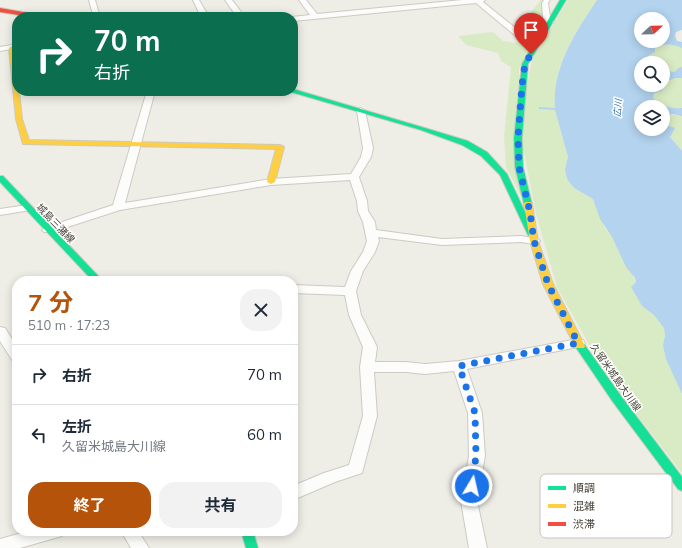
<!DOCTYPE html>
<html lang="ja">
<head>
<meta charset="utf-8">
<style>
  :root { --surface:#fff; --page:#f2f2f3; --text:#1f2937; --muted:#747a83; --line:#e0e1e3; --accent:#b45309 }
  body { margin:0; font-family:Mulish,"Noto Sans JP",sans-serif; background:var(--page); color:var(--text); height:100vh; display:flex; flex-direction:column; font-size:15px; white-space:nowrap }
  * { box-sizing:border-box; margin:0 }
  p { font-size:13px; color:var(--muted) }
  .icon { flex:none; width:22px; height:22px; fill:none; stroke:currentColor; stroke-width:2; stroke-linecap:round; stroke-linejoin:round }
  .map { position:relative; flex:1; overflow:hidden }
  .sheet { position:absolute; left:12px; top:276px; width:286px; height:260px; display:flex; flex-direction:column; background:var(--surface); border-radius:16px; box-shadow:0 2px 10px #0003 }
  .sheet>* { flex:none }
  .banner { position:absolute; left:12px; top:12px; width:286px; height:84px; border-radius:16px; box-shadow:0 2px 10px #0003; background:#0b6e4f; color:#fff; overflow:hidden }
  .needle { width:26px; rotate:68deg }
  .buttons { position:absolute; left:634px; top:12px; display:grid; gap:8px }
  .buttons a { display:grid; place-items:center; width:36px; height:36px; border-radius:50%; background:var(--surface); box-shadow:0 2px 10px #0003; font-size:20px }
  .pin { position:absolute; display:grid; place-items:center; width:34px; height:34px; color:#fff; margin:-41px -17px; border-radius:50% 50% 50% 0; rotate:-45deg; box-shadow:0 0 4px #0007 }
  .pin .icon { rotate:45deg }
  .me { position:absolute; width:44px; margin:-22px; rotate:9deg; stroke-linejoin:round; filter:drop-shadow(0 0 3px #0008) }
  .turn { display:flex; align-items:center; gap:14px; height:84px; padding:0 16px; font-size:18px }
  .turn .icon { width:52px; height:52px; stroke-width:2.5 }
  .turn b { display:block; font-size:28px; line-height:34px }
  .round { display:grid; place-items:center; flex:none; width:42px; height:42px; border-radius:16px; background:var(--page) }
  .overview { display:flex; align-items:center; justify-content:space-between; height:68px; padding:0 16px }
  h1 { font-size:24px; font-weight:700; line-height:30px; color:var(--accent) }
  .action { display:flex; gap:8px; margin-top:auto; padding:8px 16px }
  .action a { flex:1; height:46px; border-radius:16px; background:var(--accent); color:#fff; font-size:16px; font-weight:700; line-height:46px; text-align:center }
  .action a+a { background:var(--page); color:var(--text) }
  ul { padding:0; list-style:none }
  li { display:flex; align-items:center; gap:12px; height:60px; padding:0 16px; border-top:1px solid var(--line) }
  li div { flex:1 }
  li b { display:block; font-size:15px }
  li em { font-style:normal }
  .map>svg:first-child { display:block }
  .green { fill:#d9ebc4 }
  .water { fill:#b3d3ef; fill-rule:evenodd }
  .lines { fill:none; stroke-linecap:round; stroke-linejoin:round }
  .street-casing { stroke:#cccac4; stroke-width:2 }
  .fast-casing { stroke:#cecabc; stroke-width:2 }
  .slow-casing { stroke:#cecabc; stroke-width:2 }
  .jam-casing { stroke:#cecabc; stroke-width:2 }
  .street { fill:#fcfcfb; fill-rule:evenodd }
  .fast { fill:#16e098; fill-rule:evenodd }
  .slow { fill:#ffcf43; fill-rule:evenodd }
  .jam { fill:#f24e42; fill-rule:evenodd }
  .route { stroke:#1a73e8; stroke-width:7; stroke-dasharray:0 12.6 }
  .labels { text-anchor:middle; stroke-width:3; stroke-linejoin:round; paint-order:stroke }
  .far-water-label { font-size:9px; font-style:italic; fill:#286db4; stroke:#fff }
  .street-label { font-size:10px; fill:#443e33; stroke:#fff }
  .key { fill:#fff; stroke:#c7c5c2; stroke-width:1 }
  .key-label { font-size:11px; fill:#443e33 }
</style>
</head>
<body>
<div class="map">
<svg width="682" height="548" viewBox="0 0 682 548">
  <rect width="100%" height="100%" fill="#eeede6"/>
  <path class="green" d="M541,0H545V21L519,69L521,196L506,167L504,136L511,67L501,61L498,53L466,45L458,36L493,32L503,41L517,43L519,36L533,21L526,18Z
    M568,0H597C575,33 551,67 556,108H539L555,110L568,157L565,169L567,179L574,188L593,199L605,228L612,237L636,282L631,287L642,306L654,315L664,328L665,336L663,345L682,394V473L606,375L557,287L536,214L523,146L525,97L532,59Z
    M651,43L682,46V71L663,77V63H652L647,56Z
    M682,75V109C670,109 663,106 653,98L654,93L662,91L663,83Z
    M682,114V151C673,141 663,130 663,116Z"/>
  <path class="water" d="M597,0H682V30L676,32L675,36L677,41L682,42V48C673,44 664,43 655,48V52L648,56L652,63H641V85H662V91L654,93L653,98C663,106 669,109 682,108V116L673,114L663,116V107H641V129H663V122L665,125L675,128L670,137L682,151V394L666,359L663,345L665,336L664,328L654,315L642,306L631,287L636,282L635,278L626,267L612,237L600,219L593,199L574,188L567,179L565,169L568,157L555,110L539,109V107L555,108C552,67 575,33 597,0ZM641,19H663V41H641Z
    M682,67V78H675L663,83V75L665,71L675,72L678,68Z"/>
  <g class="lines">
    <g class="street-casing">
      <path id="street" d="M89,0H95L100,17H90L93,15Z
        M193,0H199L209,17H201Z
        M225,0H232L245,17H237Z
        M299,0H306L317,14L462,0H485L483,2L524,35L520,37H517L476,3L293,21L292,17L310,15Z
        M544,0H550L548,3L550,17L554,21L553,23H547L543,18L542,3Z
        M17,44V48L0,51V47Z
        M147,91H155L125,203L271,179L351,174L361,157L363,148L357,111L361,108L365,111L373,148L371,157L359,177L367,201L368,211L375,222L376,230L442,239L521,236L538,239L540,241L538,243L534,244L521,242L442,245L378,237L379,241L375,252L363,271L356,291L361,315L377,347L375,362H406L425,364L459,361L578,339L583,340L585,343L583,346L578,347L467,369L482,413L485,456L477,501L487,548H469L461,501L469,456L468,413L454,371L425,374L406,372H374L377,416L362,473L335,482L293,500V486L324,473L349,465L363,416L360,367L363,347L349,315L345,295L293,293V285L345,287L351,271L363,252L367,241L363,222L358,211L357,201L350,180L271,185L120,210L52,232H44L42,230L44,228L113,205Z
        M27,205L32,208L31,210L0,215V209Z
        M0,327L5,328L17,347V362L12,360L0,341Z
        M29,531H64L62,536L20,548H0V539Z
        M121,531H138L149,548H131Z"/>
    </g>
    <g class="fast-casing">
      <path id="fast" d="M560,0H566L528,64L522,138L523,167L532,204L528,206L524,204L515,167L514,138L522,64Z
        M293,89L425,128L468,141L487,152L507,174L536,235L532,238L528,235L500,175L481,156L462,145L421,130L291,92L290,91H293Z
        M0,176H3L103,281H93L0,182Z
        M580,343L584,344L621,396L682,477V491L678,489L613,402L575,346L576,344Z
        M241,531H253L258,548H246Z"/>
    </g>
    <g class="slow-casing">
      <path id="slow" d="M12,46L15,48L17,68V91H19L22,119L29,140L280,145L284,147L275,182L271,184L267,182L276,149L23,144L16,119L9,48Z
        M525,202H531L532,204L538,241L553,284L585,346L584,348H576L543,284L530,241L524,204Z"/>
    </g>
    <g class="jam-casing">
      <path id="jam" d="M0,8L40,15L43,17H31L0,12Z"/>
    </g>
    <use href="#street" class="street"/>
    <use href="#fast" class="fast"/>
    <use href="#slow" class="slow"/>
    <use href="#jam" class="jam"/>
  </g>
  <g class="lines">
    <path class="route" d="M472,486L476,456L475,413L459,366L578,343L548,284L534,241L530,212L519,167L518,138L522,85L525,64L531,54"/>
  </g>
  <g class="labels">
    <g class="far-water-label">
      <text transform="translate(618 108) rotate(-86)" y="3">広川</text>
    </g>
    <g class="street-label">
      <text transform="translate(56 223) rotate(46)" y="4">城島三潴線</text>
      <text transform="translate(616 377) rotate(55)" y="4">久留米城島大川線</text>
    </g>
  </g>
  <rect x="540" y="474" width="132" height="64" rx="6" class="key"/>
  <rect x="548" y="486" width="18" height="4" fill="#16e098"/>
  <rect x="548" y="504" width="18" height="4" fill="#ffcf43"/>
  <rect x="548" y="522" width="18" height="4" fill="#f24e42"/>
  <g class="key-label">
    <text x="573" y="492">順調</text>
    <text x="573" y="510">混雑</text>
    <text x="573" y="528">渋滞</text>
  </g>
</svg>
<div class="buttons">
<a><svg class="needle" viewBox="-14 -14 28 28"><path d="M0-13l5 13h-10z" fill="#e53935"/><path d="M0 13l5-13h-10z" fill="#747a83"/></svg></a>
<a><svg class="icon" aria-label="search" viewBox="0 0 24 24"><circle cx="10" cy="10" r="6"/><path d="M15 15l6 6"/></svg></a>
<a><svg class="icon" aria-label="layers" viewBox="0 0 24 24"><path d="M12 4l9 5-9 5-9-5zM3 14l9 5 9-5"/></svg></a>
</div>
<div class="pin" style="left:531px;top:54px;background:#d93025"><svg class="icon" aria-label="arrive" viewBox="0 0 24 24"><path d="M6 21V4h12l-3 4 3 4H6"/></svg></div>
<svg class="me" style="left:472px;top:486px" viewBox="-20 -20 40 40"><circle r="17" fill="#1a73e8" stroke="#fff" stroke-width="3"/><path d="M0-11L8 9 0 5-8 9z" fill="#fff"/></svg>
<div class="banner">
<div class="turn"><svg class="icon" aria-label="right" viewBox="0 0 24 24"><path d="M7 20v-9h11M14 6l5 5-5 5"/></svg><div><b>70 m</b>右折</div></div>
</div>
<section class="sheet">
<div class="overview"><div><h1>7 分</h1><p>510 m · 17:23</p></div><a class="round"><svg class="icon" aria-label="close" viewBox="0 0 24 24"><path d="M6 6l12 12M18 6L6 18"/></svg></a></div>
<ul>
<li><svg class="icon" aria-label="right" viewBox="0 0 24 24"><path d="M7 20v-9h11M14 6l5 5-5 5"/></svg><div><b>右折</b></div><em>70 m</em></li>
<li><svg class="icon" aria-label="left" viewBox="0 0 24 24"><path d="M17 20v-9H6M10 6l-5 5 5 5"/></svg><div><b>左折</b><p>久留米城島大川線</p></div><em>60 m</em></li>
</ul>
<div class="action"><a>終了</a><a>共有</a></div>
</section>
</div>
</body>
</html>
